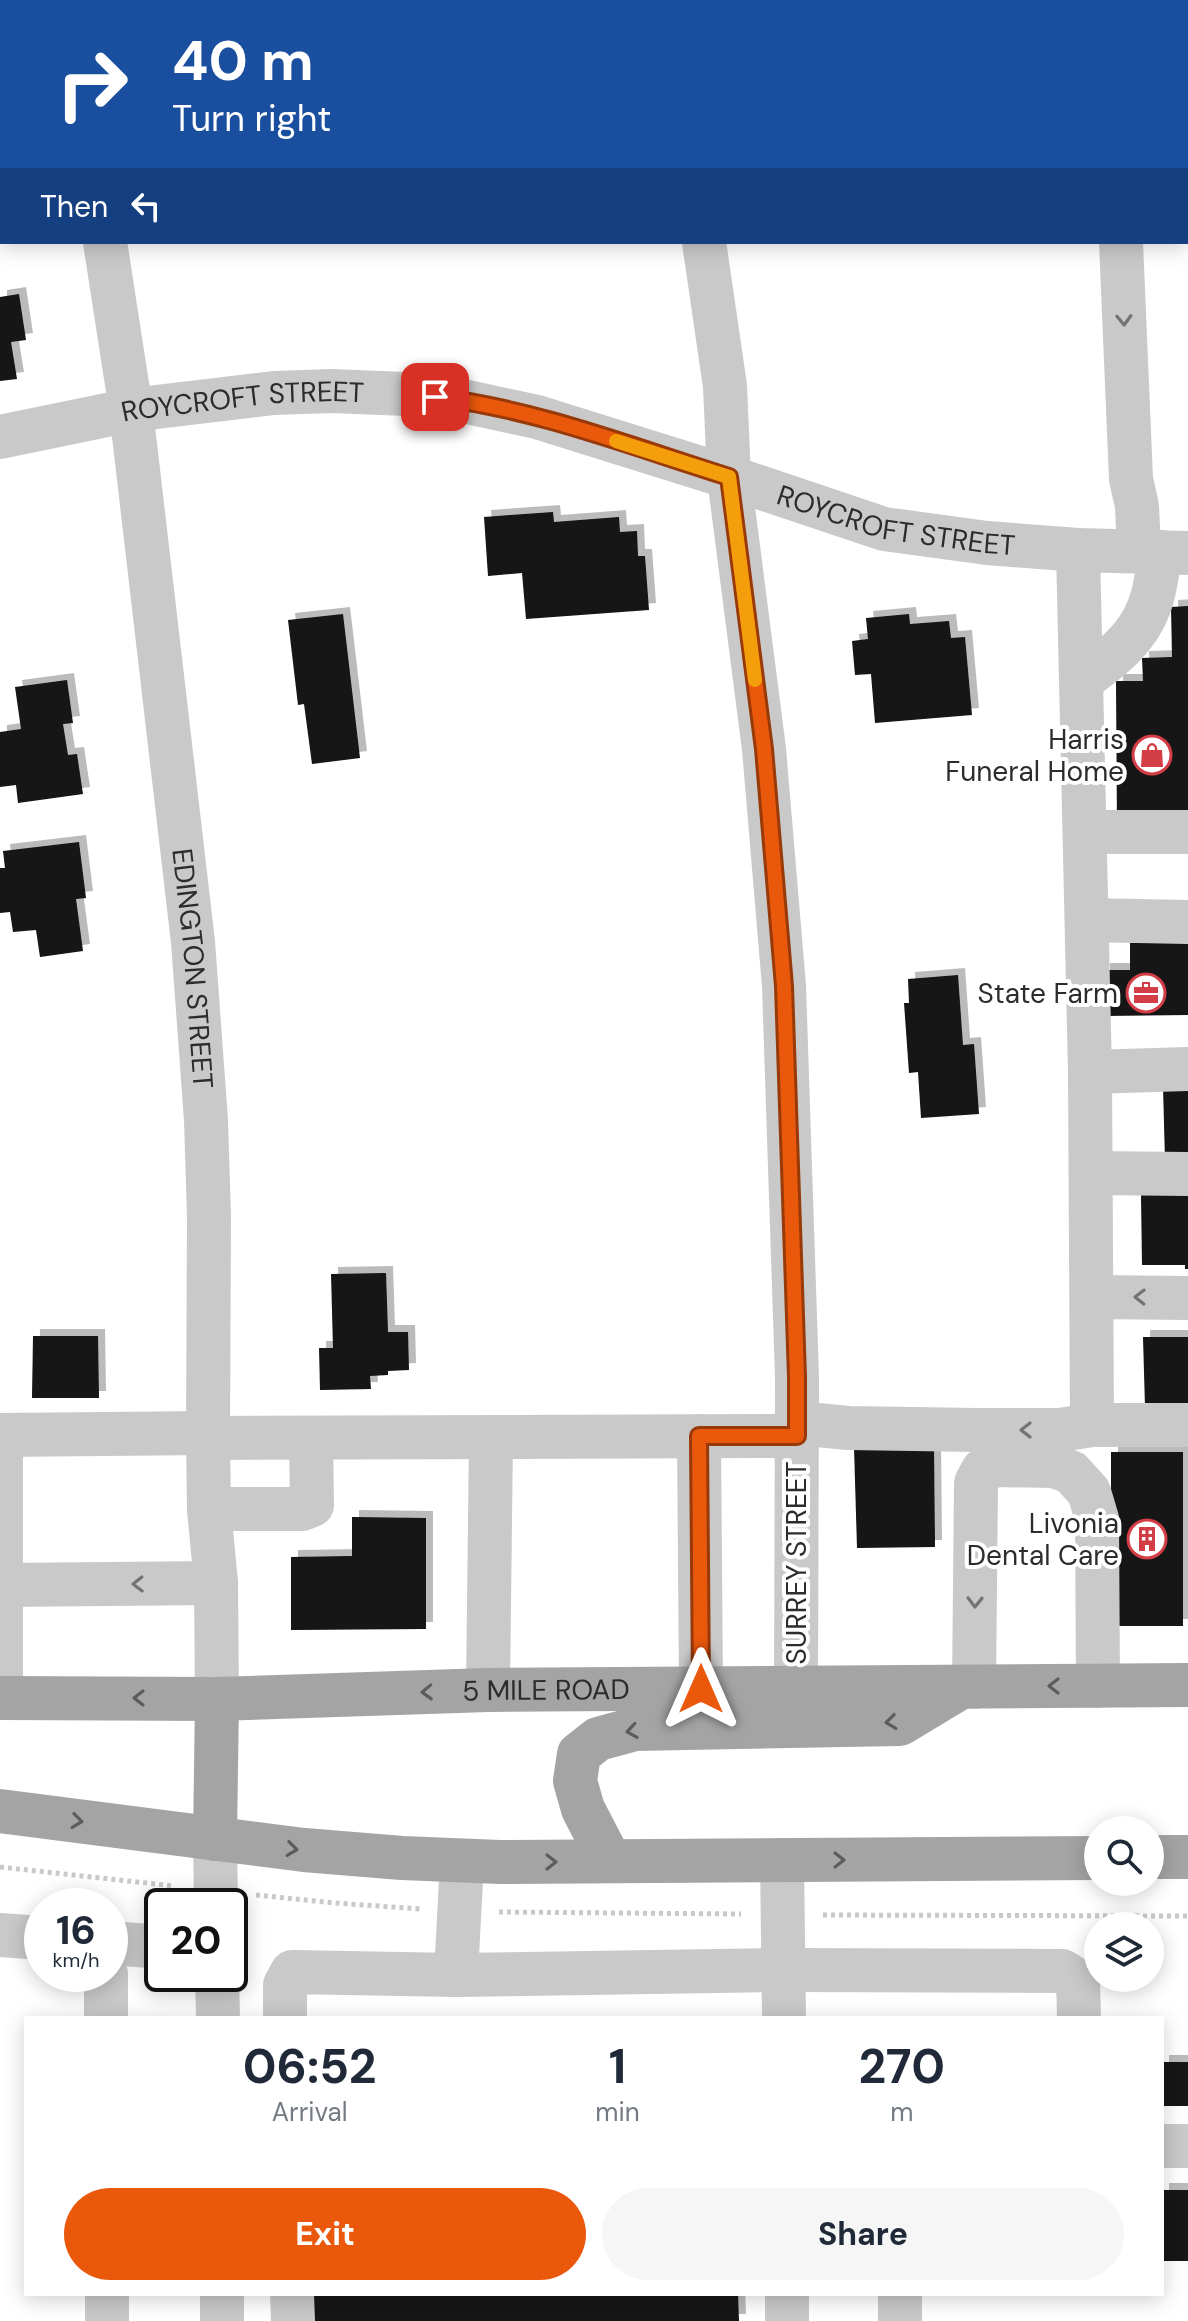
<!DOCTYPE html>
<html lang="en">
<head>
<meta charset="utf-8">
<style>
  :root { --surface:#fff; --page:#f6f6f7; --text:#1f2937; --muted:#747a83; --accent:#ea580c }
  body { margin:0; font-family:"DM Sans",sans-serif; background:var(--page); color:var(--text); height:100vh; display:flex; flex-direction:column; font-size:30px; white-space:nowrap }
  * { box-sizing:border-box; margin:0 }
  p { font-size:26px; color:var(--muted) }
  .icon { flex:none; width:44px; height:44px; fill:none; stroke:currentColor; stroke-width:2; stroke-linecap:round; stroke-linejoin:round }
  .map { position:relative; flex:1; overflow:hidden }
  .sheet { position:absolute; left:24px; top:2016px; width:1140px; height:280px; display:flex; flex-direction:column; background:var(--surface); border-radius:0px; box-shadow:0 4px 20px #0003 }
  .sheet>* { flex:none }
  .banner { position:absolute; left:0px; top:0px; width:1188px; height:244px; box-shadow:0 4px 20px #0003; background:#1a4fa0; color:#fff; overflow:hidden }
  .fabs { position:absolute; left:1084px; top:1816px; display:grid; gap:16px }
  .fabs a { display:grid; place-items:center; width:80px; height:80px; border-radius:50%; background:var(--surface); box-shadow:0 4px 20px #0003; font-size:40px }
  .speed { position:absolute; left:24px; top:1888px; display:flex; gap:16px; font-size:40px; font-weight:700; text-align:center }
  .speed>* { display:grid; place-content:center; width:104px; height:104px; border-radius:50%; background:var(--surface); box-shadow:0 4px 20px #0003; line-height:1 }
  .speed small { font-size:20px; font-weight:400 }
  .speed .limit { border:4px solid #111; border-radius:12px; background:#fff; color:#111 }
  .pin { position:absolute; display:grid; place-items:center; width:68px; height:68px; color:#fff; margin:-34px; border-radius:16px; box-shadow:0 4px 12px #0006 }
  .me { position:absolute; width:88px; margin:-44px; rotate:0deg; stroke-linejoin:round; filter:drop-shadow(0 0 6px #0008) }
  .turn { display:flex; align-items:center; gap:28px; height:168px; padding:0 40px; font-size:36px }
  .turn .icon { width:104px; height:104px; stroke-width:2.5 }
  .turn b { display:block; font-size:56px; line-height:68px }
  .then { display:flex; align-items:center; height:76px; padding:0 40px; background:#0003; gap:16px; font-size:30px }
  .eta { display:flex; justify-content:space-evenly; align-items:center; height:136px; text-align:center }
  .eta b { font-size:48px; font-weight:700; line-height:56px }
  .button { display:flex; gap:16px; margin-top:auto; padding:16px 40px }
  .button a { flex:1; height:92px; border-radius:48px; background:var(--accent); color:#fff; font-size:32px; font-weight:700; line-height:92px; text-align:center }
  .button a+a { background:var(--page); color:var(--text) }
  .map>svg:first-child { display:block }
  .building { fill:#131313; filter:url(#shadow) }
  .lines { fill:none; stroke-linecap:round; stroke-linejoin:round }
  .path { stroke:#c9c9c9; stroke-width:5; stroke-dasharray:4 4; stroke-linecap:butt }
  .minor { stroke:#c9c9c9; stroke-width:44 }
  .major { stroke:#a4a4a4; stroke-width:44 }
  .oneway { stroke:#737373 }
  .oneway2 { stroke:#5c5c5c }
  .route-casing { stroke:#983908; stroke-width:20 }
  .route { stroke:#ea580c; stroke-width:14 }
  .slow { stroke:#f59e0b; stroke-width:14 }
  .labels { text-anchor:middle; stroke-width:8; stroke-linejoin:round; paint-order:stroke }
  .street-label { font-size:28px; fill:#2c2c2c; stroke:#fff }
  .poi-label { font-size:28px; fill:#2c2c2c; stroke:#fff; text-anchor:end }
</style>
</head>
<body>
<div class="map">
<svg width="1188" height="2321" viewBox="0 0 1188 2321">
  <defs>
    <filter id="shadow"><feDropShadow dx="7" dy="-7" stdDeviation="0" flood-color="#0004"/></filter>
  </defs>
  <rect width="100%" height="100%" fill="#fff"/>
  <path class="building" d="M19,294L26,340L11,342L17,379L0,381V297Z
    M553,512L554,522L619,517L620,532L637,531L638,556H645L649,610L526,619L522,573L488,576L484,517Z
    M1188,606V828L1117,829L1116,681H1143L1142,658L1172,657L1171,607Z
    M343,614L360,758L312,764L304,704L298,705L288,620Z
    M909,614L910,624L949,621L951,638L965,637L972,715L875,723L871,674L855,675L852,641L868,639L866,618Z
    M67,680L73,723L63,724L68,755L77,754L83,794L18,803L16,785L0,787V732L21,729L15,687Z
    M79,842L86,898L76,899L83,951L40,957L36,930L13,932L10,912L0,913V868H5L3,851Z
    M1188,942V1015L1103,1016V970H1130V943Z
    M958,975L963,1045L974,1044L979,1114L921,1118L918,1072L909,1073L904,1003H909L908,979Z
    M1163,1086H1188V1161H1165Z
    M1188,1189V1269H1185V1265H1142L1141,1195Z
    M386,1273L388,1332H408L409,1370L388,1371V1375L370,1376L371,1389L320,1390L319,1348H333L331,1274Z
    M33,1336H98L99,1398H32Z
    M1143,1337H1188V1408L1145,1407Z
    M854,1447L934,1448L935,1547L857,1548Z
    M1111,1452H1183V1626H1111Z
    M352,1517L426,1518V1629L291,1630V1557L352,1556Z
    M1162,2062H1188V2106H1162Z
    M1162,2190H1188V2261H1162Z
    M313,2294H738L739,2321H314Z"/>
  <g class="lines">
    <path class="path" d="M0,1867L174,1886
      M256,1895L335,1903L421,1909
      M499,1912L741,1914
      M823,1915L1188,1916"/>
    <g class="minor">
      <path d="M66,0V2"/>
      <path d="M657,0L658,2"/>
      <path d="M1186,149H1188"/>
      <path id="s1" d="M105,242L131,410L193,942L206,1120L209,1217L208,1438L209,1509L216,1583L217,1699"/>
      <path d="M704,242L725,386L729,477L764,749L784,986L797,1377L796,1689"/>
      <path d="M1121,242L1131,479L1137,506L1139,551"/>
      <path id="s2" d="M0,437L131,410L274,393L331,391L406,394L463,401L537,417L729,477L884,529L987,543L1078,550L1188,553"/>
      <path d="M1078,550L1090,1072L1092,1425"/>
      <path d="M1082,680C1109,660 1137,640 1149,607C1156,590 1157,570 1161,552"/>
      <path d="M1085,832H1188"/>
      <path d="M1087,920L1188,922"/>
      <path d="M1090,1072L1188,1069"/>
      <path d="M1091,1173L1188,1174"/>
      <path d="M1092,1297L1188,1298"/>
      <path d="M797,1423L848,1428L977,1430H1060L1092,1425H1188"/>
      <path d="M0,1435L208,1433"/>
      <path d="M1,1435V1698"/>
      <path d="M699,1436L701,1689"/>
      <path d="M208,1438L797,1436"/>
      <path d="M209,1509H302L312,1505L311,1438"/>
      <path d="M1,1585L216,1583"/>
      <path d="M974,1687L976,1483L983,1470L995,1465L1053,1466L1071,1472L1089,1492L1097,1519L1098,1686"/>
      <path d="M488,1690L491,1437"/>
      <path d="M215,1839L216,1906"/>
      <path d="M782,1860L784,2018"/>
      <path d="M0,1935L42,1938"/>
      <path d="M110,1943L162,1947"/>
      <path d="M106,1974V2018"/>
      <path d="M217,1974L218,2018"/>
      <path d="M456,1975L784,1970L1062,1971L1078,1981L1079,2018"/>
      <path d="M285,2018V1985L292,1972L456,1975L462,1861"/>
      <path d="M1162,2146H1188"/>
      <path d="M107,2294V2321"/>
      <path d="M222,2294V2321"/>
      <path d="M292,2294L293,2321"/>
      <path d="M787,2294V2321"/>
      <path d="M900,2294V2321"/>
    </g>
    <g class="major">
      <path id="s3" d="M0,1698L217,1699L488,1690L1188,1685"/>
      <path d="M0,1811L304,1850L402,1858L500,1862L1098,1858"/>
      <path d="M215,1839L217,1699"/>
      <path d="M1150,1857H1188"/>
      <path d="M610,1861L583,1809L575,1781L579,1754L598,1739L635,1729L900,1724L958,1689"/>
    </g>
  </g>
  <defs><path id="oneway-chevron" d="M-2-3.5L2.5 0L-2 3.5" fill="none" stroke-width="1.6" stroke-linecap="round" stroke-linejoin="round" transform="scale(2)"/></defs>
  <g class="oneway">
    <use href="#oneway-chevron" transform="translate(1124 320) rotate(88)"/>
    <use href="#oneway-chevron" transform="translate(1140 1297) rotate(-179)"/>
    <use href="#oneway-chevron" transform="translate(1026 1430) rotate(-180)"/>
    <use href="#oneway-chevron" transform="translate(138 1584) rotate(179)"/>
    <use href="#oneway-chevron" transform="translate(975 1602) rotate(91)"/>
  </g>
  <g class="oneway2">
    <use href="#oneway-chevron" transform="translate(1054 1686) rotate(180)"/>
    <use href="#oneway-chevron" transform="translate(427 1692) rotate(178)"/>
    <use href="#oneway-chevron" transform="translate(139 1698) rotate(-180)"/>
    <use href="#oneway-chevron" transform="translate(891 1722) rotate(173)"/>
    <use href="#oneway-chevron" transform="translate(632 1731) rotate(171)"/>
    <use href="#oneway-chevron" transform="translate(77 1821) rotate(7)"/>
    <use href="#oneway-chevron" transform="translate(292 1849) rotate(7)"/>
    <use href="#oneway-chevron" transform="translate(839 1860)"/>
    <use href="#oneway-chevron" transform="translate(551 1862)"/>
  </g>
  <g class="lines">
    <g class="route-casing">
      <path id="route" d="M435,397C536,409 633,447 729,477L764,749L784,986L797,1377V1436H699L701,1689"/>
    </g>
    <use href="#route" class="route"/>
    <path class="slow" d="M616,441L729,477L755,680"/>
  </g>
  <defs>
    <g id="shop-ring" transform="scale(2)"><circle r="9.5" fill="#fff" stroke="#d33d46" stroke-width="1.5"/><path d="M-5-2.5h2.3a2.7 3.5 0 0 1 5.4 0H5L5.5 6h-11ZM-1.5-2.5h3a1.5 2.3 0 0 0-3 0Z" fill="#d33d46"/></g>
    <g id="office-ring" transform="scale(2)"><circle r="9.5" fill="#fff" stroke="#d33d46" stroke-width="1.5"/><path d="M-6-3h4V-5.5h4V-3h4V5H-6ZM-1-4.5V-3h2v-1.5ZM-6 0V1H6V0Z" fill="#d33d46"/></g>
    <g id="building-ring" transform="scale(2)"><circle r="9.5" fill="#fff" stroke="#d33d46" stroke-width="1.5"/><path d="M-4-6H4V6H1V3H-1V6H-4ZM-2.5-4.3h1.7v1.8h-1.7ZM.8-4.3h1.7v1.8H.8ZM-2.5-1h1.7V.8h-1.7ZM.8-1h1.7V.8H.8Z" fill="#d33d46"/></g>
  </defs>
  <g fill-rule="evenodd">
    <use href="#shop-ring" x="1152" y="755"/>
    <use href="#office-ring" x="1146" y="993"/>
    <use href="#building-ring" x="1147" y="1539"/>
  </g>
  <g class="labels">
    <g class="street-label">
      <text dy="10" stroke="none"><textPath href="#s2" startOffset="246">ROYCROFT STREET</textPath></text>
      <text dy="10" stroke="none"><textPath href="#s2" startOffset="918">ROYCROFT STREET</textPath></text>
      <text dy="10" stroke="none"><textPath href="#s1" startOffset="732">EDINGTON STREET</textPath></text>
      <text transform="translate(796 1563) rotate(-90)" y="10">SURREY STREET</text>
      <text dy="10" stroke="none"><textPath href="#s3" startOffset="546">5 MILE ROAD</textPath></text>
    </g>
    <g class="poi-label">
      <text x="1124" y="749">Harris<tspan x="1124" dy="32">Funeral Home</tspan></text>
      <text x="1118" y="1003">State Farm</text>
      <text x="1119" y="1533">Livonia<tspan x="1119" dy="32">Dental Care</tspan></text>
    </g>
  </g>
</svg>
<div class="fabs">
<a><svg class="icon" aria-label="search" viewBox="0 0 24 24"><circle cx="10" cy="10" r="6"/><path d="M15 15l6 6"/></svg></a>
<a><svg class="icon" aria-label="layers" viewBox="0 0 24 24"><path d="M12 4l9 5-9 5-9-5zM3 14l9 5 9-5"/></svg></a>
</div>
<div class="speed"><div>16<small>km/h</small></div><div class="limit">20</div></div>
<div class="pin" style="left:435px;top:397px;background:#d93025"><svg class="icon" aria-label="arrive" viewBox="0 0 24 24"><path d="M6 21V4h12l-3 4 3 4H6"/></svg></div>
<svg class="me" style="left:701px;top:1689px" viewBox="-20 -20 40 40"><path d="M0-17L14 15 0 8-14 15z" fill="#ea580c" stroke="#fff" stroke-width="4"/></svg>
<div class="banner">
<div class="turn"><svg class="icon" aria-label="right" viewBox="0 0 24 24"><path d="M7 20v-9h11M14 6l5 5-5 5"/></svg><div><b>40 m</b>Turn right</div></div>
<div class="then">Then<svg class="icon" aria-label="left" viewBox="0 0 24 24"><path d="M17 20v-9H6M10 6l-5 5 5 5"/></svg></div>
</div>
<section class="sheet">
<div class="eta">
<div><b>06:52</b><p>Arrival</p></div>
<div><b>1</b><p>min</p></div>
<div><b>270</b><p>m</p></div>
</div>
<div class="button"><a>Exit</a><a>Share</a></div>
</section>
</div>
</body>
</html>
